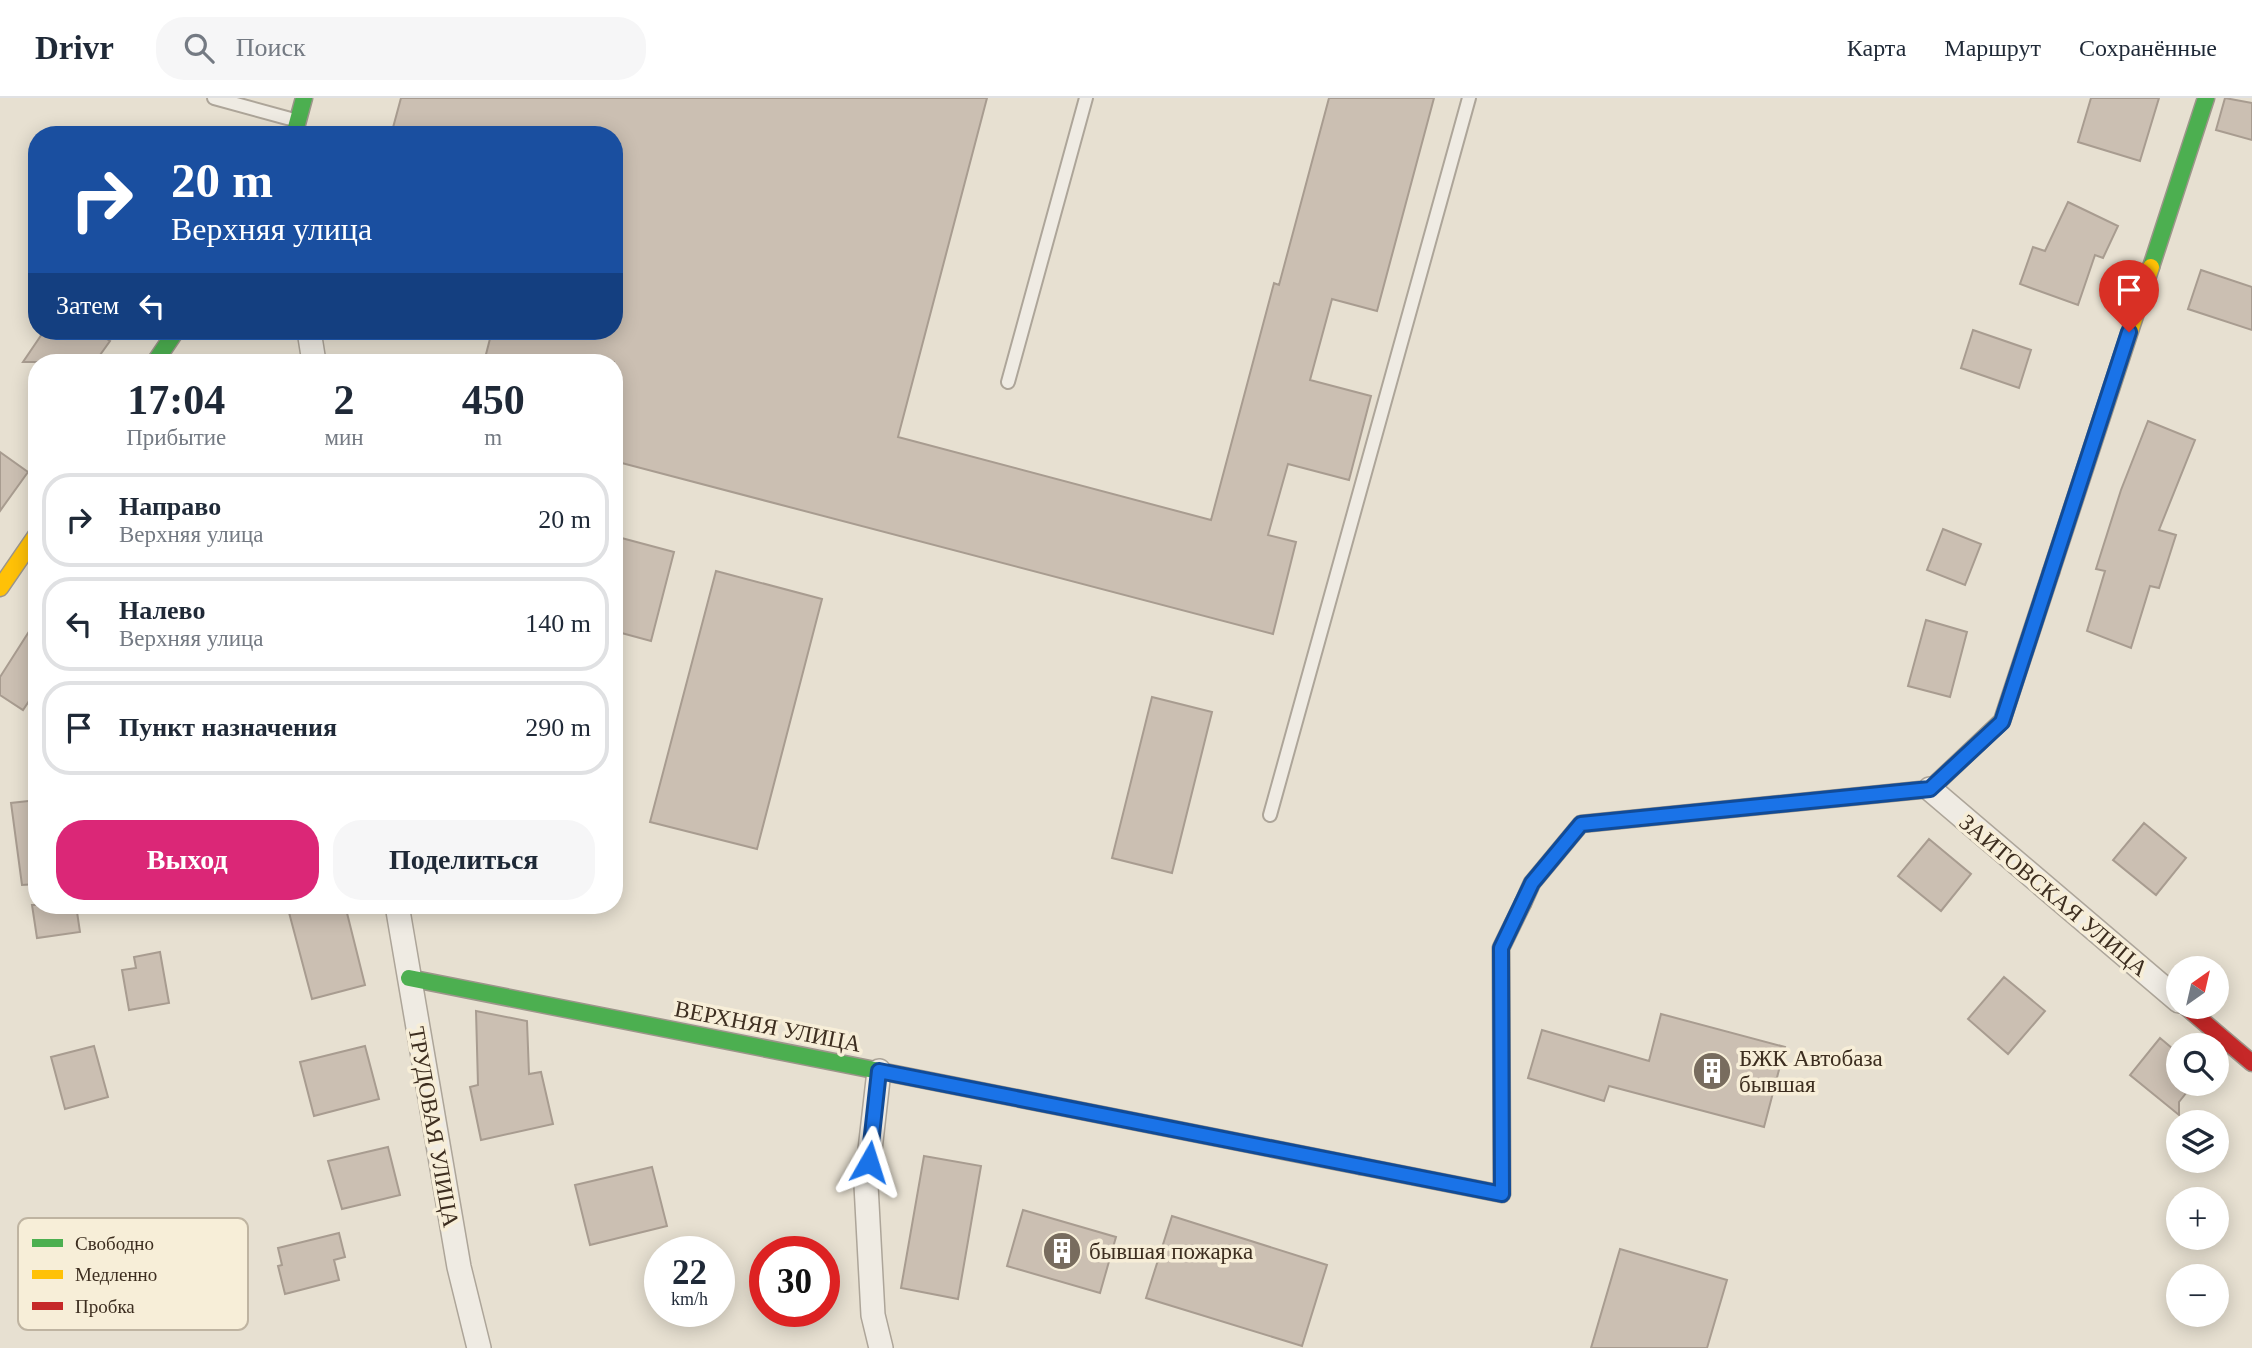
<!DOCTYPE html>
<html lang="ru">
<head>
<meta charset="utf-8">
<style>
  :root { --surface:#fff; --page:#f6f6f7; --text:#1f2937; --muted:#747a83; --line:#e0e1e3; --accent:#db2777 }
  body { margin:0; font-family:Georgia,serif; background:var(--page); color:var(--text); height:100vh; display:flex; flex-direction:column; font-size:26px; white-space:nowrap }
  * { box-sizing:border-box; margin:0 }
  p { font-size:23px; color:var(--muted) }
  .icon { flex:none; width:38px; height:38px; fill:none; stroke:currentColor; stroke-width:2; stroke-linecap:round; stroke-linejoin:round }
  .map { position:relative; flex:1; overflow:hidden }
  .side { position:absolute; left:28px; top:256px; width:595px; height:560px; display:flex; flex-direction:column; background:var(--surface); border-radius:28px; box-shadow:0 4px 18px #0003 }
  .side>* { flex:none }
  .hud { position:absolute; left:28px; top:28px; width:595px; height:214px; border-radius:28px; box-shadow:0 4px 18px #0003; background:#1a4fa0; color:#fff; overflow:hidden }
  .needle { width:46px; rotate:34deg }
  .buttons { position:absolute; left:2166px; top:858px; display:grid; gap:14px }
  .buttons a { display:grid; place-items:center; width:63px; height:63px; border-radius:50%; background:var(--surface); box-shadow:0 4px 18px #0003; font-size:35px }
  .speed { position:absolute; left:644px; top:1138px; display:flex; gap:14px; font-size:35px; font-weight:700; text-align:center }
  .speed>* { display:grid; place-content:center; width:91px; height:91px; border-radius:50%; background:var(--surface); box-shadow:0 4px 18px #0003; line-height:1 }
  .speed small { font-size:18px; font-weight:400 }
  .speed .limit { border:10px solid #d22; background:#fff; color:#111 }
  .pin { position:absolute; display:grid; place-items:center; width:60px; height:60px; color:#fff; margin:-72px -30px; border-radius:50% 50% 50% 0; rotate:-45deg; box-shadow:0 0 7px #0007 }
  .pin .icon { rotate:45deg }
  .me { position:absolute; width:77px; margin:-38px; rotate:6deg; stroke-linejoin:round; filter:drop-shadow(0 0 5px #0008) }
  .turn { display:flex; align-items:center; gap:24px; height:147px; padding:0 28px; font-size:32px }
  .turn .icon { width:91px; height:91px; stroke-width:2.5 }
  .turn b { display:block; font-size:49px; line-height:60px }
  .then { display:flex; align-items:center; height:66px; padding:0 28px; background:#0003; gap:14px; font-size:26px }
  .eta { display:flex; justify-content:space-evenly; align-items:center; height:119px; text-align:center }
  .eta b { font-size:42px; font-weight:700; line-height:49px }
  .cta { display:flex; gap:14px; margin-top:auto; padding:14px 28px }
  .cta a { flex:1; height:80px; border-radius:28px; background:var(--accent); color:#fff; font-size:28px; font-weight:700; line-height:80px; text-align:center }
  .cta a+a { background:var(--page); color:var(--text) }
  ul { padding:0; list-style:none }
  li { display:flex; align-items:center; gap:21px; height:94px; margin:0 14px 10px; padding:0 14px; border:4px solid var(--line); border-radius:28px }
  li div { flex:1 }
  li b { display:block; font-size:26px }
  li em { font-style:normal }
  header { display:flex; align-items:center; gap:42px; box-sizing:border-box; height:98px; padding:0 35px; background:var(--surface); border-bottom:2px solid var(--line) }
  header strong { font-size:33px }
  nav { display:flex; gap:38px; margin-inline-start:auto; font-size:24px }
  .search { width:490px; height:63px; background:var(--page); display:flex; align-items:center; gap:18px; box-sizing:border-box; padding:0 24px; border-radius:28px; color:var(--muted); font-size:26px }
  .map>svg:first-child { display:block }
  .building { fill:#cbbfb2; stroke:#a89c90; stroke-width:2 }
  .lines { fill:none; stroke-linecap:round; stroke-linejoin:round }
  .lane-casing { stroke:#ada599; stroke-width:16 }
  .street-casing { stroke:#ada599; stroke-width:26 }
  .fast-casing { stroke:#9c958a; stroke-width:19 }
  .slow-casing { stroke:#9c958a; stroke-width:19 }
  .jam-casing { stroke:#9c958a; stroke-width:19 }
  .lane { stroke:#efebe3; stroke-width:12 }
  .street { stroke:#efebe3; stroke-width:23 }
  .fast { stroke:#4caf50; stroke-width:16 }
  .slow { stroke:#ffc107; stroke-width:16 }
  .jam { stroke:#c62828; stroke-width:16 }
  .route-casing { stroke:#114b97; stroke-width:18 }
  .route { stroke:#1a73e8; stroke-width:12 }
  .labels { text-anchor:middle; stroke-width:7; stroke-linejoin:round; paint-order:stroke }
  .street-label { font-size:23px; fill:#3d2e20; stroke:#f7eed8 }
  .poi-label { font-size:23px; fill:#3d2e20; stroke:#f7eed8; text-anchor:start }
  .key { fill:#f7eed8; stroke:#bfb4a1; stroke-width:2 }
  .key-label { font-size:19px; fill:#3d2e20 }
</style>
</head>
<body>
<header>
<strong>Drivr</strong>
<div class="search"><svg class="icon" aria-label="search" viewBox="0 0 24 24"><circle cx="10" cy="10" r="6"/><path d="M15 15l6 6"/></svg>Поиск</div>
<nav><a>Карта</a><a>Маршрут</a><a>Сохранённые</a></nav>
</header>
<div class="map">
<svg width="2252" height="1250" viewBox="0 0 2252 1250">
  <rect width="100%" height="100%" fill="#e7e0d1"/>
  <path class="building" d="M401,0H987L898,339L1211,422L1274,185L1279,187L1329,0H1434L1377,213L1332,201L1310,282L1371,298L1349,382L1288,366L1268,437L1296,444L1273,536L614,363V264H484L492,233H614V37H391Z
    M2091,0H2159L2140,63L2078,44Z
    M2225,0L2252,5V42L2216,32Z
    M2068,104L2118,128L2103,160L2095,157L2078,207L2020,186L2033,149L2045,153Z
    M2201,172L2252,189V232L2188,211Z
    M1973,232L2031,252L2019,290L1961,270Z
    M44,233H94L110,243L95,264H23Z
    M2148,323L2195,342L2159,432L2176,437L2159,490L2150,488L2131,550L2087,533L2105,473L2096,471L2121,392Z
    M0,354L28,374L0,413Z
    M1943,431L1981,446L1965,487L1927,472Z
    M614,438L674,454L651,543L614,533Z
    M716,473L822,501L757,751L650,724Z
    M37,521V591L23,612L0,597V579Z
    M1926,522L1967,534L1950,599L1908,588Z
    M1152,599L1212,614L1172,775L1112,760Z
    M37,702V786L22,787L11,705Z
    M2144,725L2186,760L2156,797L2113,762Z
    M1929,741L1971,776L1941,813L1898,778Z
    M32,807H76L80,834L37,840Z
    M287,807H345L365,887L312,901Z
    M160,854L169,905L129,912L122,872L136,870L134,859Z
    M2004,879L2045,913L2008,956L1968,921Z
    M476,913L527,923L529,976L541,974L553,1026L481,1042L470,989L478,987Z
    M1661,916L1785,949L1764,1029L1609,988L1604,1003L1528,980L1542,932L1649,963Z
    M2160,940L2179,956V985H2194L2179,1004V1017L2130,977Z
    M94,948L108,999L65,1011L51,959Z
    M365,948L379,1001L314,1018L300,964Z
    M388,1049L400,1097L342,1111L328,1063Z
    M924,1058L981,1068L958,1201L901,1190Z
    M652,1069L667,1128L590,1147L575,1087Z
    M1023,1112L1116,1139L1100,1195L1007,1168Z
    M1172,1118L1327,1167L1302,1248L1146,1200Z
    M339,1135L345,1159L334,1162L339,1182L285,1196L278,1168L282,1167L278,1150Z
    M1620,1151L1727,1182L1707,1250H1591Z"/>
  <g class="lines">
    <g class="lane-casing">
      <path id="lane" d="M214,0L298,23
        M1008,284L1086,0
        M1270,717L1469,0"/>
    </g>
    <g class="street-casing">
      <path id="street" d="M309,233L314,264
        M1930,691L2179,903
        M397,807L459,1169L479,1250
        M879,973L866,1087L873,1217L881,1250"/>
    </g>
    <g class="fast-casing">
      <path id="fast" d="M294,37L304,0
        M2151,169L2206,0
        M155,264L176,233
        M1523,805L1532,785L1581,726L1930,691L2002,623L2051,474
        M409,880L1360,1068"/>
    </g>
    <g class="slow-casing">
      <path id="slow" d="M2051,474L2151,169
        M0,490L37,436
        M1360,1068L1502,1096L1501,850L1523,805"/>
    </g>
    <g class="jam-casing">
      <path id="jam" d="M2185,908L2252,965"/>
    </g>
    <use href="#lane" class="lane"/>
    <use href="#street" class="street"/>
    <use href="#fast" class="fast"/>
    <use href="#slow" class="slow"/>
    <use href="#jam" class="jam"/>
  </g>
  <g class="lines">
    <g class="route-casing">
      <path id="route" d="M869,1064L879,973L1502,1096L1501,850L1532,785L1581,726L1930,691L2002,624L2129,234"/>
    </g>
    <use href="#route" class="route"/>
  </g>
  <defs>
    <g id="building-disc" transform="scale(2.0125)"><circle r="9.5" fill="#786c5e" stroke="#f7eed8"/><path d="M-4-6H4V6H1V3H-1V6H-4ZM-2.5-4.3h1.7v1.8h-1.7ZM.8-4.3h1.7v1.8H.8ZM-2.5-1h1.7V.8h-1.7ZM.8-1h1.7V.8H.8Z" fill="#fff"/></g>
  </defs>
  <g fill-rule="evenodd">
    <use href="#building-disc" x="1712" y="973"/>
    <use href="#building-disc" x="1062" y="1153"/>
  </g>
  <g class="labels">
    <g class="street-label">
      <text transform="translate(2054 797) rotate(40)" y="8">ЗАИТОВСКАЯ УЛИЦА</text>
      <text transform="translate(768 928) rotate(11)" y="8">ВЕРХНЯЯ УЛИЦА</text>
      <text transform="translate(434 1029) rotate(80)" y="8">ТРУДОВАЯ УЛИЦА</text>
    </g>
    <g class="poi-label">
      <text x="1739" y="968">БЖК Автобаза<tspan x="1739" dy="26">бывшая</tspan></text>
      <text x="1089" y="1161">бывшая пожарка</text>
    </g>
  </g>
  <rect x="18" y="1120" width="230" height="112" rx="10" class="key"/>
  <rect x="32" y="1141" width="31" height="8" fill="#4caf50"/>
  <rect x="32" y="1172" width="31" height="9" fill="#ffc107"/>
  <rect x="32" y="1204" width="31" height="8" fill="#c62828"/>
  <g class="key-label">
    <text x="75" y="1152">Свободно</text>
    <text x="75" y="1183">Медленно</text>
    <text x="75" y="1215">Пробка</text>
  </g>
</svg>
<div class="buttons">
<a><svg class="needle" viewBox="-14 -14 28 28"><path d="M0-13l5 13h-10z" fill="#e53935"/><path d="M0 13l5-13h-10z" fill="#747a83"/></svg></a>
<a><svg class="icon" aria-label="search" viewBox="0 0 24 24"><circle cx="10" cy="10" r="6"/><path d="M15 15l6 6"/></svg></a>
<a><svg class="icon" aria-label="layers" viewBox="0 0 24 24"><path d="M12 4l9 5-9 5-9-5zM3 14l9 5 9-5"/></svg></a>
<a>+</a>
<a>−</a>
</div>
<div class="speed"><div>22<small>km/h</small></div><div class="limit">30</div></div>
<div class="pin" style="left:2129px;top:234px;background:#d93025"><svg class="icon" aria-label="arrive" viewBox="0 0 24 24"><path d="M6 21V4h12l-3 4 3 4H6"/></svg></div>
<svg class="me" style="left:869px;top:1064px" viewBox="-20 -20 40 40"><path d="M0-17L14 15 0 8-14 15z" fill="#1a73e8" stroke="#fff" stroke-width="4"/></svg>
<div class="hud">
<div class="turn"><svg class="icon" aria-label="right" viewBox="0 0 24 24"><path d="M7 20v-9h11M14 6l5 5-5 5"/></svg><div><b>20 m</b>Верхняя улица</div></div>
<div class="then">Затем<svg class="icon" aria-label="left" viewBox="0 0 24 24"><path d="M17 20v-9H6M10 6l-5 5 5 5"/></svg></div>
</div>
<section class="side">
<div class="eta">
<div><b>17:04</b><p>Прибытие</p></div>
<div><b>2</b><p>мин</p></div>
<div><b>450</b><p>m</p></div>
</div>
<ul>
<li><svg class="icon" aria-label="right" viewBox="0 0 24 24"><path d="M7 20v-9h11M14 6l5 5-5 5"/></svg><div><b>Направо</b><p>Верхняя улица</p></div><em>20 m</em></li>
<li><svg class="icon" aria-label="left" viewBox="0 0 24 24"><path d="M17 20v-9H6M10 6l-5 5 5 5"/></svg><div><b>Налево</b><p>Верхняя улица</p></div><em>140 m</em></li>
<li><svg class="icon" aria-label="arrive" viewBox="0 0 24 24"><path d="M6 21V4h12l-3 4 3 4H6"/></svg><div><b>Пункт назначения</b></div><em>290 m</em></li>
</ul>
<div class="cta"><a>Выход</a><a>Поделиться</a></div>
</section>
</div>
</body>
</html>
